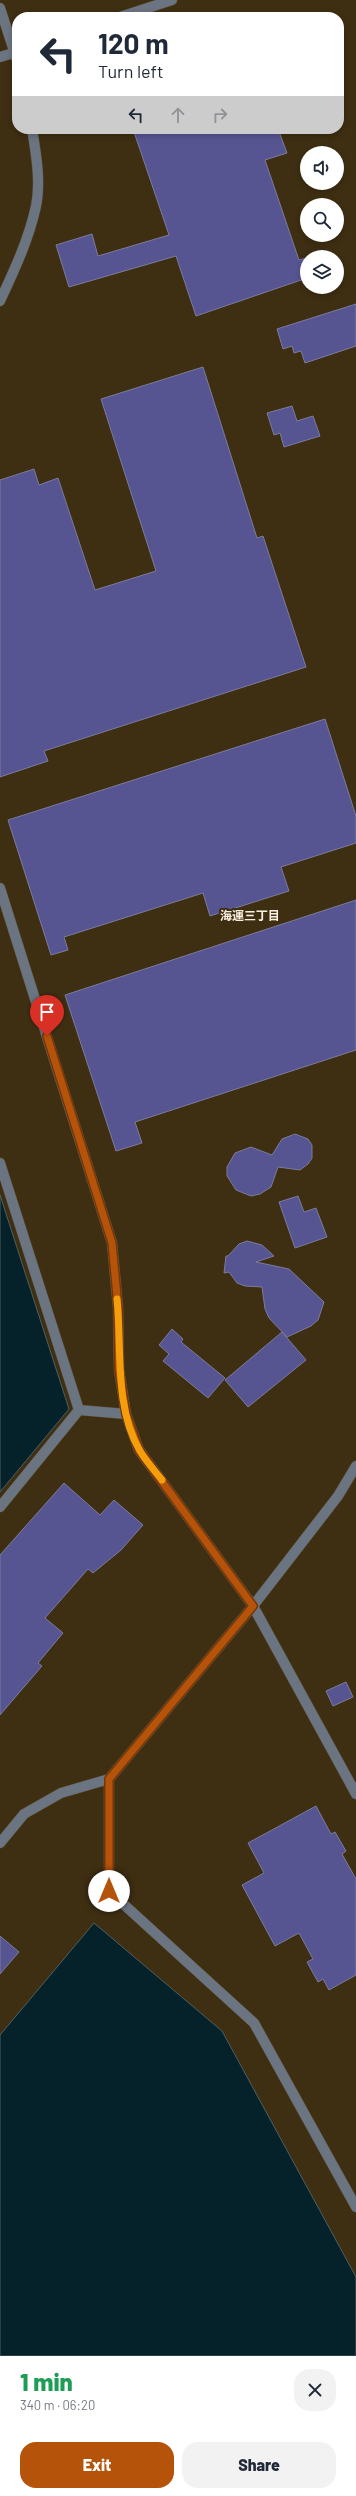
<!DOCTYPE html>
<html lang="en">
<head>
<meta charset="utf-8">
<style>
  :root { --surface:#fff; --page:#f2f2f3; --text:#1f2937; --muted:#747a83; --accent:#b45309 }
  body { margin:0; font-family:Barlow,"Noto Sans JP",sans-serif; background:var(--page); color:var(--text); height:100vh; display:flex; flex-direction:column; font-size:15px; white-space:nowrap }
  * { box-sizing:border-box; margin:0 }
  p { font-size:13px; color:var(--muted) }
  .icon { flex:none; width:22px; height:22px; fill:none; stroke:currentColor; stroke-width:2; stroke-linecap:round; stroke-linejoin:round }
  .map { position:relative; height:2356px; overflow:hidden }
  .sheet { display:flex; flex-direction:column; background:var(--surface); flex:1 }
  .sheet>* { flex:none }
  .banner { position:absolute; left:12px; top:12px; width:332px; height:122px; border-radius:16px; box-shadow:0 2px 6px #0003; background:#fff; color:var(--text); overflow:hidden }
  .controls { position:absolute; left:300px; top:146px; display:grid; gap:8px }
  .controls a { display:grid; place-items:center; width:44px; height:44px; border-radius:50%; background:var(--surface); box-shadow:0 2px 6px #0003; font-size:20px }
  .pin { position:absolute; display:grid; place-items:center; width:34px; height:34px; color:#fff; margin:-41px -17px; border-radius:50% 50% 50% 0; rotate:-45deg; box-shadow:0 0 4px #0007 }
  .pin .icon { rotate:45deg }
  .me { position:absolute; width:44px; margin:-22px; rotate:0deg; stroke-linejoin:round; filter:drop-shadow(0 0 3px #0008) }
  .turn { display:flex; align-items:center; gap:14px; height:84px; padding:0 20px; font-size:18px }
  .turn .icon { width:52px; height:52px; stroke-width:2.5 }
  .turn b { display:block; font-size:28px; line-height:34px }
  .lanes { display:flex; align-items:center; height:38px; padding:0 20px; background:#0003; justify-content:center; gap:20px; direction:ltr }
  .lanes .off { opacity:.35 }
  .round { display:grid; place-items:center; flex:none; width:42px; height:42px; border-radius:16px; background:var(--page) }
  .overview { display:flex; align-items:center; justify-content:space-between; height:68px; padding:0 20px }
  h1 { font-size:24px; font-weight:800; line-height:30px; color:#1e9e55 }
  .button { display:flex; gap:8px; margin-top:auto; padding:8px 20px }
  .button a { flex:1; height:46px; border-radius:16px; background:var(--accent); color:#fff; font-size:16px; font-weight:800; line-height:46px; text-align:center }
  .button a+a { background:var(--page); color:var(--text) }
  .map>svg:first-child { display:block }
  .water { fill:#05222b; stroke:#4e6061 }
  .building { fill:#575591; stroke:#7b7c9c }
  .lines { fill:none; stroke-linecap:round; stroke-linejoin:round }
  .minor-casing { stroke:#58492f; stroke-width:11 }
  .tertiary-casing { stroke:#58492f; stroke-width:11 }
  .minor { stroke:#6b7481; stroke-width:10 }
  .tertiary { stroke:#6b7481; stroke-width:10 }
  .route-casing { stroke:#753606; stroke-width:10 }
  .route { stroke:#b45309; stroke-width:7 }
  .slow { stroke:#f59e0b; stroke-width:7 }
  .labels { text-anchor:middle; stroke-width:4; stroke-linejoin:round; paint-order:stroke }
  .neighbourhood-label { font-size:12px; font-weight:bold; fill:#f9efdf; stroke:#3e2e12 }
</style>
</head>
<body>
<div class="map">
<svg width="356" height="2356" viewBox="0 0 356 2356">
  <rect width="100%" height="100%" fill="#3e2e12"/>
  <path class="water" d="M0,1195L69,1409L0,1492Z
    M94,1923L222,2031L356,2277V2356H0V2035Z"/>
  <path class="building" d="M133,129H278L287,153L265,160L299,260L307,258V278L196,316L176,256L69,287L56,245L92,234L98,256L169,235Z
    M356,304V346L305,363L301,351L294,353L292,346L283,349L277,329Z
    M203,367L257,538L263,536L306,667L44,751L48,761L0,777V480L34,469L39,485L58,478L95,590L156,571L101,399Z
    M292,406L297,421L313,416L320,436L284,447L280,433L274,435L267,413Z
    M325,719L356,816V843L281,867L289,891L210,916L203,893L64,937L68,950L51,955L8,820Z
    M356,900V1050L135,1122L142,1143L116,1151L65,995Z
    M295,1134L308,1139L312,1145V1158L308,1164L300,1170L278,1167L271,1187L260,1194L251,1196L236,1190L227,1176V1167L235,1153L251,1147L272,1155L282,1139Z
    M298,1196L304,1212L316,1208L327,1237L295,1248L279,1202Z
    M247,1241L262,1245L274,1256L256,1262L289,1269L324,1302L318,1320L311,1326L287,1337L269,1318L265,1309L262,1287L245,1286L237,1283L229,1272L224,1273L226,1256H228L239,1244Z
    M172,1329L183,1339L181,1342L225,1378L208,1398L163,1361L169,1354L159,1345Z
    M282,1332L306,1360L248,1407L225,1380Z
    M64,1483L100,1515L114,1500L143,1525L121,1550L93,1573L88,1569L45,1618L63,1633L38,1663L42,1666L0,1715V1555Z
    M346,1682L353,1697L333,1706L326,1691Z
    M316,1806L331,1834L335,1832L346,1851L342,1854L356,1879V1975L329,1990L323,1979L318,1982L307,1962L313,1959L299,1933L275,1946L242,1885L264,1873L248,1843Z
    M0,1936L19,1952L0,1974Z"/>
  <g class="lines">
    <g class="minor-casing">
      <path id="minor" d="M0,1163L79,1410L0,1507
        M79,1410L126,1414
        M109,1779V1891L254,2023L356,2207
        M0,1843L24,1814L61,1793L109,1779L253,1606L338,1496L356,1466"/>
    </g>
    <g class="tertiary-casing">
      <path id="tertiary" d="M0,8L17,60
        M120,17L172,0
        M0,57L17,52
        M0,301C14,271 29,239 36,206C41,182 36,153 32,129
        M0,888L112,1243L118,1307L119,1370L126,1414L139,1450L253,1606L356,1794"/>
    </g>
    <use href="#minor" class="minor"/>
    <use href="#tertiary" class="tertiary"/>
  </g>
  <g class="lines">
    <g class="route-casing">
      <path id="route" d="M47,1036L112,1243L118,1307L119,1370L126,1414L139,1450L253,1606L109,1779V1891"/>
    </g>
    <use href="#route" class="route"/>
    <path class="slow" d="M117,1299C122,1347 114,1407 140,1451C146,1461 155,1471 162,1480"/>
  </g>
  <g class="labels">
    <g class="neighbourhood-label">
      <text x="250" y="920">海運三丁目</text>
    </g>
  </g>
</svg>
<div class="controls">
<a><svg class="icon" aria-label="sound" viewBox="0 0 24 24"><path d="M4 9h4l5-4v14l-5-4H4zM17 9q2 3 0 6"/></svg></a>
<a><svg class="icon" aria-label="search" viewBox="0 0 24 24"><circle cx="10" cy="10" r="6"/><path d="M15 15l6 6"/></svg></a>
<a><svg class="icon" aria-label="layers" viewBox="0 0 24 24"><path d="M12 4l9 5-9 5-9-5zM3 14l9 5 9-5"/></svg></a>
</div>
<div class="pin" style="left:47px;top:1036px;background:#d93025"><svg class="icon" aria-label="arrive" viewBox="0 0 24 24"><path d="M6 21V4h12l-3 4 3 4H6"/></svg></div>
<svg class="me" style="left:109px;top:1891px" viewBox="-20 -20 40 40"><circle r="19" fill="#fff"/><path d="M0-13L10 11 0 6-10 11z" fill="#b45309"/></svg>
<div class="banner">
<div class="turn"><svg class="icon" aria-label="left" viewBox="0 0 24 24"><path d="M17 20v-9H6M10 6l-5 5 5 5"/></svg><div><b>120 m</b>Turn left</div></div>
<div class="lanes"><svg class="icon" aria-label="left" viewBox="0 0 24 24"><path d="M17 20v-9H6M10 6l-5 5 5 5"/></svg><svg class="icon off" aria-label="ahead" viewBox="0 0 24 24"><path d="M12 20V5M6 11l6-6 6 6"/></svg><svg class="icon off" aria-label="right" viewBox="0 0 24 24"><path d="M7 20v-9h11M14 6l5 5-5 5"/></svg></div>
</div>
</div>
<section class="sheet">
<div class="overview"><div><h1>1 min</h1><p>340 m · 06:20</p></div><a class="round"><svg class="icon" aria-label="close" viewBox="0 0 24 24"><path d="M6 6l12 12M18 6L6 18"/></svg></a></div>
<div class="button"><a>Exit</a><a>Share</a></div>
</section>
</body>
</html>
